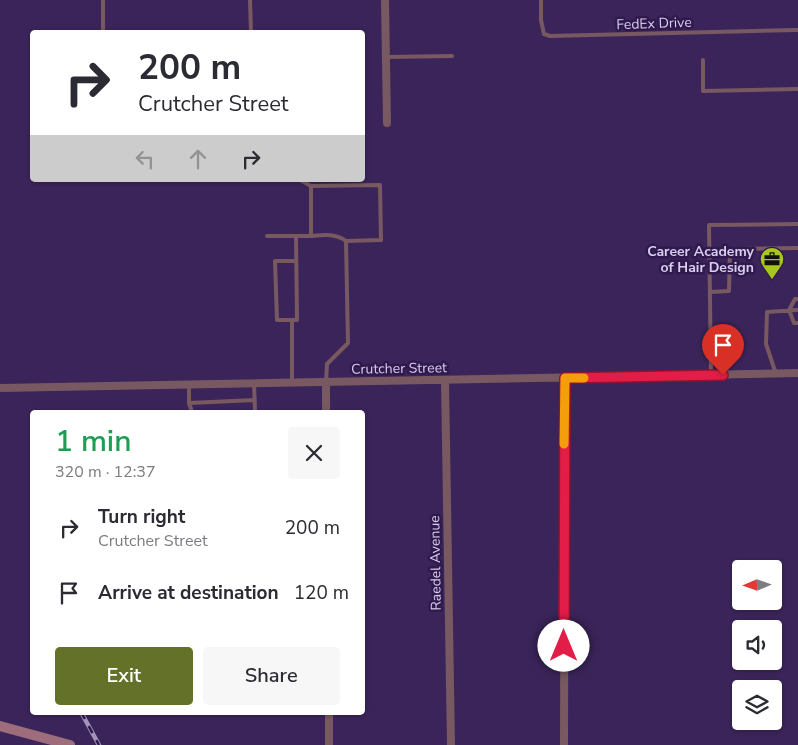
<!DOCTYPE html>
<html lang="en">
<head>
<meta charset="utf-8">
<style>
  :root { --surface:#fff; --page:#f7f7f7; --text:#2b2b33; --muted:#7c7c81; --accent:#637129 }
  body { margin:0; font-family:"Nunito Sans",sans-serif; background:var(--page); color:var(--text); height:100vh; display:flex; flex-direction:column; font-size:19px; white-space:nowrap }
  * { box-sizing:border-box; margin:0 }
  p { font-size:16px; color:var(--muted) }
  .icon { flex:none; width:28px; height:28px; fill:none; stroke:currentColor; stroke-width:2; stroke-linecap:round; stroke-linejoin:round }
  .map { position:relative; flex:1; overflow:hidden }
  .details { position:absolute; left:30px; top:410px; width:335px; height:305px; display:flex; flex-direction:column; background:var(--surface); border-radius:5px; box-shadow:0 1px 4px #0004 }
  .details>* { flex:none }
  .top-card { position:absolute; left:30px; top:30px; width:335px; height:152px; border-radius:5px; box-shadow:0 1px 4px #0004; background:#fff; color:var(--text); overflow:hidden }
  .needle { width:32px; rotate:268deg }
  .buttons { position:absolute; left:732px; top:560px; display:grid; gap:10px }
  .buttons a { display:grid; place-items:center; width:50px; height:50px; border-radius:5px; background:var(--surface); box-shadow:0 1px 4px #0004; font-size:25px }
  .pin { position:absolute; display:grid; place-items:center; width:42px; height:42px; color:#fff; margin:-51px -21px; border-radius:50% 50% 50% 0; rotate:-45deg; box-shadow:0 0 5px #0007 }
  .pin .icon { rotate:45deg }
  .me { position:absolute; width:55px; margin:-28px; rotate:0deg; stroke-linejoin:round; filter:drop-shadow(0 0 4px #0008) }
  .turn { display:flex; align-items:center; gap:18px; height:105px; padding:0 25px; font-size:22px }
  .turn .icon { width:65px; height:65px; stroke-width:2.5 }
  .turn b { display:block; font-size:35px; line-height:42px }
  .lanes { display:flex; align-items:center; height:48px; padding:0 25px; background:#0003; justify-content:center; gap:25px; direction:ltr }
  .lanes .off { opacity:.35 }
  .round { display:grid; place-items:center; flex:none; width:52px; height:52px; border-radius:5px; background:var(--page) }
  .headline { display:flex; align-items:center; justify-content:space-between; height:85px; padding:0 25px }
  h1 { font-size:30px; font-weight:600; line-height:38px; color:#1e9e55 }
  .button { display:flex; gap:10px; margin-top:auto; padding:10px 25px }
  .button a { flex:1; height:58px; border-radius:5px; background:var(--accent); color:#fff; font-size:20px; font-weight:600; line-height:58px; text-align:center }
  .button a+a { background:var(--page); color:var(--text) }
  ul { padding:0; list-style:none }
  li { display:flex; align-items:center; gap:15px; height:65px; padding:0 25px }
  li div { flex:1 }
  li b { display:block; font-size:19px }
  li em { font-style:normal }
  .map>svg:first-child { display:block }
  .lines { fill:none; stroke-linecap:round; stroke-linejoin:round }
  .lane { stroke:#785961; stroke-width:4 }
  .street { stroke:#785961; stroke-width:8 }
  .secondary { stroke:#9e6d7b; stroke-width:10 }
  .rail-casing { stroke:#a293bb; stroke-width:4.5 }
  .rail { stroke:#301a4d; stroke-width:2.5; stroke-dasharray:8; stroke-linecap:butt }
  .route-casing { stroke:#92132f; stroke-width:12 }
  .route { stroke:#e11d48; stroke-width:9 }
  .slow { stroke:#f59e0b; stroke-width:9 }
  .labels { text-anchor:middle; stroke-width:5; stroke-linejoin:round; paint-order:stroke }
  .street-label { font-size:14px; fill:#d9ceef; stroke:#301a4d }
  .poi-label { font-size:14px; font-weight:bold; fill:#d9ceef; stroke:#301a4d; text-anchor:end }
</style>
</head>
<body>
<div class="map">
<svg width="798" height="745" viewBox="0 0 798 745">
  <rect width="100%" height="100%" fill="#3a2459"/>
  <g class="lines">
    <path class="lane" d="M103,0V32
      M250,0L251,32
      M541,0V20L544,34L550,36L798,30
      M386,57L452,56
      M703,60V91L798,89
      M300,180L311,186L380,185L381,240L346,241L348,343L327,364L326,382
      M267,236H311V186
      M311,236C323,235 335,233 346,241
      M295,261H275L277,320H297L296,236
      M710,292L729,291L730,249L798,248
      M798,299H795L789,310L794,323H798
      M292,320V382
      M776,374L766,344L767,312L797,310
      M711,375L709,225L798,224
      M254,383L255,412
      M189,385V403L192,412
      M189,403L255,400"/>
    <path class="street" d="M385,0L387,123
      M445,381L451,745
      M326,382V412
      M0,388L798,373
      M329,712V745
      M564,745L565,378"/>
    <path class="secondary" d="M0,726L70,745"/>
    <g class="rail-casing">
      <path id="rail" d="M81,712L99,745"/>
    </g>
    <use href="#rail" class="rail"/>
  </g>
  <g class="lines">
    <g class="route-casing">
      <path id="route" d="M564,646L565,378L723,375"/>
    </g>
    <use href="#route" class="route"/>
    <path class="slow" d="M564,444L565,378H584"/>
  </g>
  <defs>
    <g id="office-pin" transform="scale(1.25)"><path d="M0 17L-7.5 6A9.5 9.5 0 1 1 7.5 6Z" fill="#a8c71d" stroke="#301a4d"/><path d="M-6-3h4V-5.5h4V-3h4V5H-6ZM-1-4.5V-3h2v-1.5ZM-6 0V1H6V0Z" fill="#111"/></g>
  </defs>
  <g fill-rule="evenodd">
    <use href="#office-pin" x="772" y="259"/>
  </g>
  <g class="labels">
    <g class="street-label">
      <text transform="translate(654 23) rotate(-2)" y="5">FedEx Drive</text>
      <text transform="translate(399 368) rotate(-1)" y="5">Crutcher Street</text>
      <text transform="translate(435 563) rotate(-91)" y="5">Raedel Avenue</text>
    </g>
    <g class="poi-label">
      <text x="754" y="256">Career Academy<tspan x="754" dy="16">of Hair Design</tspan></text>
    </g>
  </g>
</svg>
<div class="buttons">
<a><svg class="needle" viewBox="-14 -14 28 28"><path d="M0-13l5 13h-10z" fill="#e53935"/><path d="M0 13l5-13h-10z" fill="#7c7c81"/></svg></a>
<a><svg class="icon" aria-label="sound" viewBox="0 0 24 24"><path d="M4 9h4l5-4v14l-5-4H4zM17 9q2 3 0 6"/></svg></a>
<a><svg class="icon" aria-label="layers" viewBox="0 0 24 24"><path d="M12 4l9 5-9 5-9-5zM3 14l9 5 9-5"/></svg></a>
</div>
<div class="pin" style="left:723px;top:375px;background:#d93025"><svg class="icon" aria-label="arrive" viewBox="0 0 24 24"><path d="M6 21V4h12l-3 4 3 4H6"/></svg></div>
<svg class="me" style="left:564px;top:646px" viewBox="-20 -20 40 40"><circle r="19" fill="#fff"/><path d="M0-13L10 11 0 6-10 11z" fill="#e11d48"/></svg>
<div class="top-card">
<div class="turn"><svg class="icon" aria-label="right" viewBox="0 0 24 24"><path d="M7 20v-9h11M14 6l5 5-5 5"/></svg><div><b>200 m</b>Crutcher Street</div></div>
<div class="lanes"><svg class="icon off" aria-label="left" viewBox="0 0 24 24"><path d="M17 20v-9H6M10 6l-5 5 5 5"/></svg><svg class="icon off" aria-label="ahead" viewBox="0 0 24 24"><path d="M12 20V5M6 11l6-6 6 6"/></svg><svg class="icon" aria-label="right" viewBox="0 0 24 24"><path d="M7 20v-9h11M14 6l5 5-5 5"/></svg></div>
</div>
<section class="details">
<div class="headline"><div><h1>1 min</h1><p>320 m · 12:37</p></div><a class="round"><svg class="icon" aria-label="close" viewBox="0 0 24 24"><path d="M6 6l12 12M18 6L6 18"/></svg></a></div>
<ul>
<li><svg class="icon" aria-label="right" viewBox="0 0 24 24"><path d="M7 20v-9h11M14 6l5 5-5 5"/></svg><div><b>Turn right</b><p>Crutcher Street</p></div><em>200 m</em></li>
<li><svg class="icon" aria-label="arrive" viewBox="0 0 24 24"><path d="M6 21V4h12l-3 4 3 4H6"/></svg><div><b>Arrive at destination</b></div><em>120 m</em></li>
</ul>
<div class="button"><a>Exit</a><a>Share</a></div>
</section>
</div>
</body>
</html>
